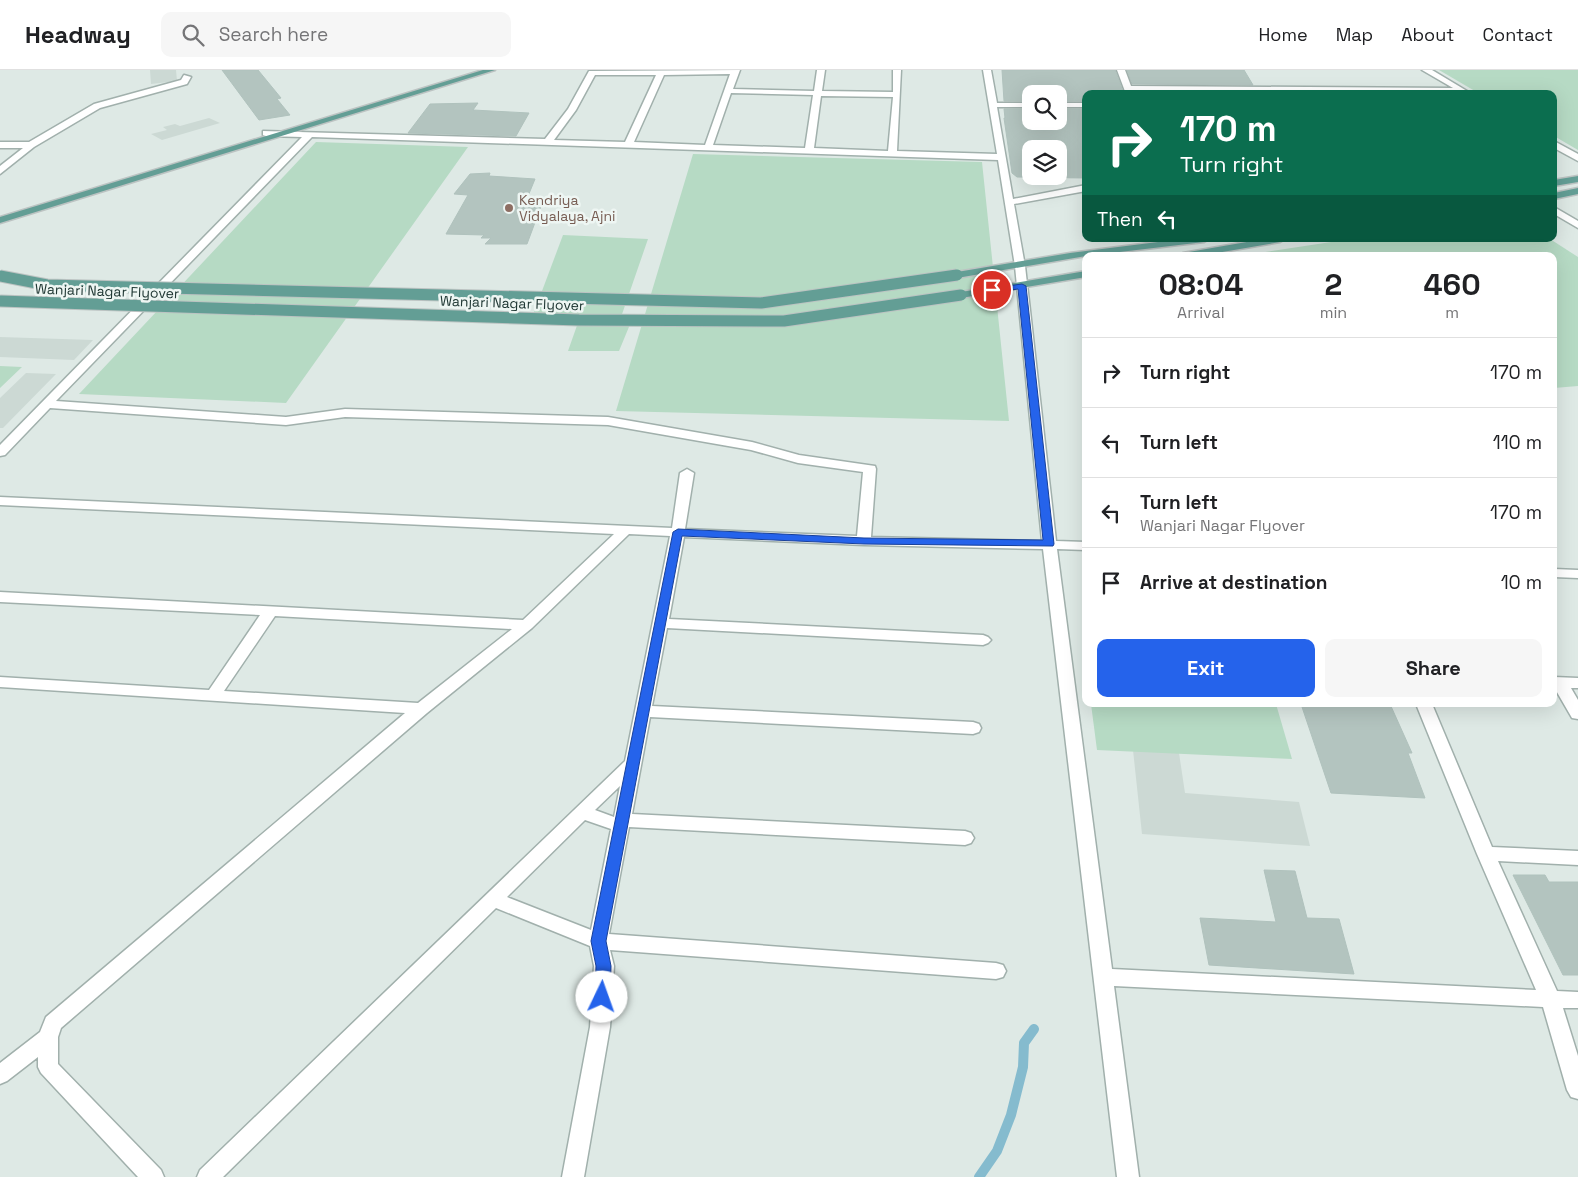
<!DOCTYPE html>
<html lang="en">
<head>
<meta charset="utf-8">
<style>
  :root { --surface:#fff; --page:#f6f6f6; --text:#202124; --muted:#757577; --line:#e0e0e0; --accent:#2563eb }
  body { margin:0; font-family:"Space Grotesk",sans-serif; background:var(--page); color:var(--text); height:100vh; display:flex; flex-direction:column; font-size:19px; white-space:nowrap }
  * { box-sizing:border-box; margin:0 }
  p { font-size:16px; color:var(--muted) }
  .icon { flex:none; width:28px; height:28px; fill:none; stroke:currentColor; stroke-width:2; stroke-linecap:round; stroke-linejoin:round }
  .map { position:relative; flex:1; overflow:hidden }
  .sheet { position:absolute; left:1082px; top:182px; width:475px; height:455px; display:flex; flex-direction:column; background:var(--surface); border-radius:10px; box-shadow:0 5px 20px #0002 }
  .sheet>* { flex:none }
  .banner { position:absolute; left:1082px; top:20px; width:475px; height:152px; border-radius:10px; box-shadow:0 5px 20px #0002; background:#0b6e4f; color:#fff; overflow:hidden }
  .buttons { position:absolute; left:1022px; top:15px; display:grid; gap:10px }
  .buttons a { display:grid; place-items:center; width:45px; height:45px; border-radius:10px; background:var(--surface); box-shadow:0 5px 20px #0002; font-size:25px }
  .pin { position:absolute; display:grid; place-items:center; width:42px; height:42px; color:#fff; margin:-21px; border:2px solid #fff; border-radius:50%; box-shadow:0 1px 5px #0007 }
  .me { position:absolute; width:55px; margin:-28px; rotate:3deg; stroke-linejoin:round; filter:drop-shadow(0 0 4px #0008) }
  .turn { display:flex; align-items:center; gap:18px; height:105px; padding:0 15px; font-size:22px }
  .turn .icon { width:65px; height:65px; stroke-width:2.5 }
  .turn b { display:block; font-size:35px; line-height:42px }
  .then { display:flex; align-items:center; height:48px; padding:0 15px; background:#0003; gap:10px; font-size:19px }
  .eta { display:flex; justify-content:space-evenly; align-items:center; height:85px; text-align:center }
  .eta b { font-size:30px; font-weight:700; line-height:35px }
  .action { display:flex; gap:10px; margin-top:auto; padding:10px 15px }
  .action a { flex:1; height:58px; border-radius:10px; background:var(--accent); color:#fff; font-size:20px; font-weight:700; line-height:58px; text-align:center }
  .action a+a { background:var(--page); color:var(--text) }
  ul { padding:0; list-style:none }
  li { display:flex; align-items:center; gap:15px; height:70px; padding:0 15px; border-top:1px solid var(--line) }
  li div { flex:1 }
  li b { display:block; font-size:19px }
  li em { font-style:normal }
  header { display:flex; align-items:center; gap:30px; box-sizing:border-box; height:70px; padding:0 25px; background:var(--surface); border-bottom:1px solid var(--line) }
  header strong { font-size:24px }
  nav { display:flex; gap:28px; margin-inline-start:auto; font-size:18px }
  .search { width:350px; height:45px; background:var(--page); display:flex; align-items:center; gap:12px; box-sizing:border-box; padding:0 18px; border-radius:10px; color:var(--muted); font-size:19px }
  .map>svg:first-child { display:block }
  .built { fill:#ccd9d4 }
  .green { fill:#b6dac4 }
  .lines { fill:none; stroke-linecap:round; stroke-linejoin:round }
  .stream { stroke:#85bbce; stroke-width:10 }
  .building { fill:#b3c4bf; stroke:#b0c2bd; fill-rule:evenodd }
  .minor-casing { stroke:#a1b0ac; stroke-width:3 }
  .major-casing { stroke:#bcc3c2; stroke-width:3 }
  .minor { fill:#fff; fill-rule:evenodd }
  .major { fill:#639e95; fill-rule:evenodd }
  .major-bridge-casing { stroke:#bcc3c2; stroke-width:13; stroke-linecap:butt }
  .major-bridge { stroke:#639e95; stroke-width:11 }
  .route { fill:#2563eb; stroke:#184099 }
  .education-dot { fill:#8d6e63; stroke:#eef6f3; stroke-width:2 }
  .labels { text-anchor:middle; stroke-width:5; stroke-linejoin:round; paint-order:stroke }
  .far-education-label { font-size:14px; fill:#785e54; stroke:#eef6f3; text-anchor:start }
  .far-street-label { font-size:14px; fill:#203834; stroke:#eef6f3 }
</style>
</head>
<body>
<header>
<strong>Headway</strong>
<div class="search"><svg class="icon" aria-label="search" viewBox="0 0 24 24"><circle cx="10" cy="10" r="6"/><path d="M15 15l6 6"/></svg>Search here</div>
<nav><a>Home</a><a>Map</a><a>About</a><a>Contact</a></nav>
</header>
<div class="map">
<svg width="1578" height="1107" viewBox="0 0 1578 1107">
  <rect width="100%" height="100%" fill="#dee9e5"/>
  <path class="built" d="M150,0H176L177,11L151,14Z
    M209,48L220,53L162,70L151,64L167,60L163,57L175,54L180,56Z
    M0,267L93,270L74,290L0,287Z
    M26,303L56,304L3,358H0V328Z
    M1133,680L1179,683L1185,723L1299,732L1310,776L1142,764Z"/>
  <path class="green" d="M1439,0H1578V80L1554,66V24H1480Z
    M316,72L468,77L286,333L79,324Z
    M693,84L982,92L1009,351L616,341Z
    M563,165L648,169L620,250L631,252L619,281H568L580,247L533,245Z
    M1351,169H1550L1578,187V316L1554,318V186H1239Z
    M0,296L22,297L0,318Z
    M1091,634H1276L1292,689L1097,680Z"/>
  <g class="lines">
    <path class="stream" d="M979,1107L997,1081L1011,1045L1023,997L1024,973L1034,959"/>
  </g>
  <path class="building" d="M222,0H258L281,28L277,29L290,45L259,50Z
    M1002,0H1115L1124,24H1086V31H1059V24H1031V31H1004Z
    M1127,0H1244L1253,15L1132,14Z
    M1135,22L1257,23L1258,24H1136Z
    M478,33L473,40L529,43L516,66L408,63L430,34Z
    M1004,39H1031V51H1059V39H1086V108L1017,107L1012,103L1004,48H1005ZM1031,79H1059V106H1031Z
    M490,103L489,106L535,109L526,131H543L527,174H485L491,168H481L484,165L446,164L468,125L454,124L470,104Z
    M1301,634H1390L1412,683H1408L1425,728L1331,723Z
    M1264,800L1295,801L1307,848L1339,849L1354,904L1209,895L1200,848L1276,852Z
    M1513,805H1545L1549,812H1578V905H1563Z"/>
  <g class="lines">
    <g class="minor-casing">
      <path id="minor" d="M740,0L733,19L814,21L817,0H825L822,21L893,22V0H901L897,81L997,84L983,0H991L997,33H1031V37H997L1013,129L1086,115V121L1014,134L1025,196L1056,471L1086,472V480L1057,479L1112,899L1536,920L1477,784L1416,634H1432L1492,777L1578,781V795L1498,791L1557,921L1578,922V938H1563L1578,986V1029L1571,1027L1567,1020L1543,937L1114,916L1139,1107H1117L1043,479L864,475L684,467L669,549L983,565L988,567L991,570L988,573L983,575L667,558L652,636L973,652L979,654L981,658L979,662L973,664L650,647L632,744L965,761L971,763L974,768L971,773L965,775L629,757L609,864L996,893L1003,895L1006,901L1003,907L996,909L610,880L614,896L610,957L584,1107H562L590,957L594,896L590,876L496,838L223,1107H197L200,1100L625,691L670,466L629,464L532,558L427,643L61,958L58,967V994L161,1100L164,1107H138L41,1003L38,997V987L7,1011L0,1014V993L40,962L46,947L405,643L0,617V607L209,620L260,545L0,532V522L523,550L614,464L0,435V427L672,458L680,403L687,399L694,403L685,459L857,466L863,402L798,393L751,380L608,355L345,347L286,355L50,338L5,385L0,386V375L302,67L266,66L263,65V61L545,69L568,39L589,1ZM730,4L705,75L634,72L664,5ZM595,5H656L625,72L554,70L576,40ZM731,23L813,25L805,78L713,75ZM821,26L893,27L888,81L814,78ZM312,67L998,90L1015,196L1042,471L871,467L876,399L875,396L799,385L752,372L608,347L345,339L286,347L56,331ZM275,546L512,559L418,633L224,621ZM620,716L614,747L595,740ZM585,750L611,759L591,860L507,827Z
        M1117,0H1125L1131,16L1453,18L1422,0H1432L1467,21L1463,23L1133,20L1134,24H1126Z
        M184,5L191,7L187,14L100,38L34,77L0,104V96L23,78H0V72H29L94,34L181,10Z
        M1059,33H1086V37H1059Z
        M1554,71L1578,84V91L1554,78Z
        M1554,137L1578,151V158L1554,144Z
        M1554,499L1578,500V508L1554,507Z
        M1554,607L1578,608V618H1571L1578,630V649L1572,648L1554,617Z"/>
    </g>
    <g class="major-casing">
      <path id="major" d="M483,0H495L0,153V147Z
        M1578,106V112L1554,116V110Z
        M1578,118V124L1554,129V123Z
        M1182,169H1209L1204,172L1086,186L957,208L952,205L957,202L1070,183Z
        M1264,169H1285L1280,172L1199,186H1178L1183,183Z
        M1086,201V207L961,228L956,225L961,222Z"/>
    </g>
    <use href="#minor" class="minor"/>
    <use href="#major" class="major"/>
    <g class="major-bridge-casing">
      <path id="major-bridge" d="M0,206L47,215L761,233L957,205
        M0,231L579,250L784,251L961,225"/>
    </g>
    <use href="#major-bridge" class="major-bridge"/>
  </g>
  <path class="route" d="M1022,214L1026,216L1054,474L1053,476L864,474L682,466L606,871L611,896L610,927L607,931L602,933L597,931L595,927L596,896L591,871L673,462L678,459L864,468L1043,470L1018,219L992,223L988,220L992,218Z"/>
  <circle class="education-dot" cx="509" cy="138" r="5"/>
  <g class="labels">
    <g class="far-education-label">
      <text x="519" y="135">Kendriya<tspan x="519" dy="16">Vidyalaya, Ajni</tspan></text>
    </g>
    <g class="far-street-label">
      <text transform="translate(107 221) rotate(2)" y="5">Wanjari Nagar Flyover</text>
      <text transform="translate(512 233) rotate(2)" y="5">Wanjari Nagar Flyover</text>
    </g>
  </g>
</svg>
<div class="buttons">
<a><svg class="icon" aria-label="search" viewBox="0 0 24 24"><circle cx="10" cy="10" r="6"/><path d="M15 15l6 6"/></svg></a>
<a><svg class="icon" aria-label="layers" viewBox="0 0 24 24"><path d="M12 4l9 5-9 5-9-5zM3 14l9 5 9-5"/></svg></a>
</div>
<div class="pin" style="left:992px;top:220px;background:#d93025"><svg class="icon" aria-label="arrive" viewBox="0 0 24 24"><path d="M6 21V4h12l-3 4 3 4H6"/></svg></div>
<svg class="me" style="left:602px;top:927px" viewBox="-20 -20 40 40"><circle r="19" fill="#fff"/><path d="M0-13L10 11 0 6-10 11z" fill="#2563eb"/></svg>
<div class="banner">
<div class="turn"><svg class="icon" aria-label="right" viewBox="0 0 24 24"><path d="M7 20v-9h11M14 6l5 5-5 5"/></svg><div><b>170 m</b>Turn right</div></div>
<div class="then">Then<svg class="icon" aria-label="left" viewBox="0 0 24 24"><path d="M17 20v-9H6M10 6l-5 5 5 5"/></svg></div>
</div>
<section class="sheet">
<div class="eta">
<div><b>08:04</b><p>Arrival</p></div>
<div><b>2</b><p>min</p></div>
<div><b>460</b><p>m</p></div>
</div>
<ul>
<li><svg class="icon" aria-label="right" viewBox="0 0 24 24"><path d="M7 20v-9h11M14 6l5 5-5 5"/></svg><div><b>Turn right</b></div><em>170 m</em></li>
<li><svg class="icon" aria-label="left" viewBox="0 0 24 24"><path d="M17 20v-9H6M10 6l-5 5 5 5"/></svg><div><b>Turn left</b></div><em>110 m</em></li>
<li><svg class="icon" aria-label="left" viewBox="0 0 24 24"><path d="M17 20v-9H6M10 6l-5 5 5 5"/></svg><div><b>Turn left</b><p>Wanjari Nagar Flyover</p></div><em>170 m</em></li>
<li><svg class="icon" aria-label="arrive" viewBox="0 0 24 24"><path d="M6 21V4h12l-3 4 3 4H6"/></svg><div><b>Arrive at destination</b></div><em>10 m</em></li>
</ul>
<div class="action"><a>Exit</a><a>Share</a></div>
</section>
</div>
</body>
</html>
